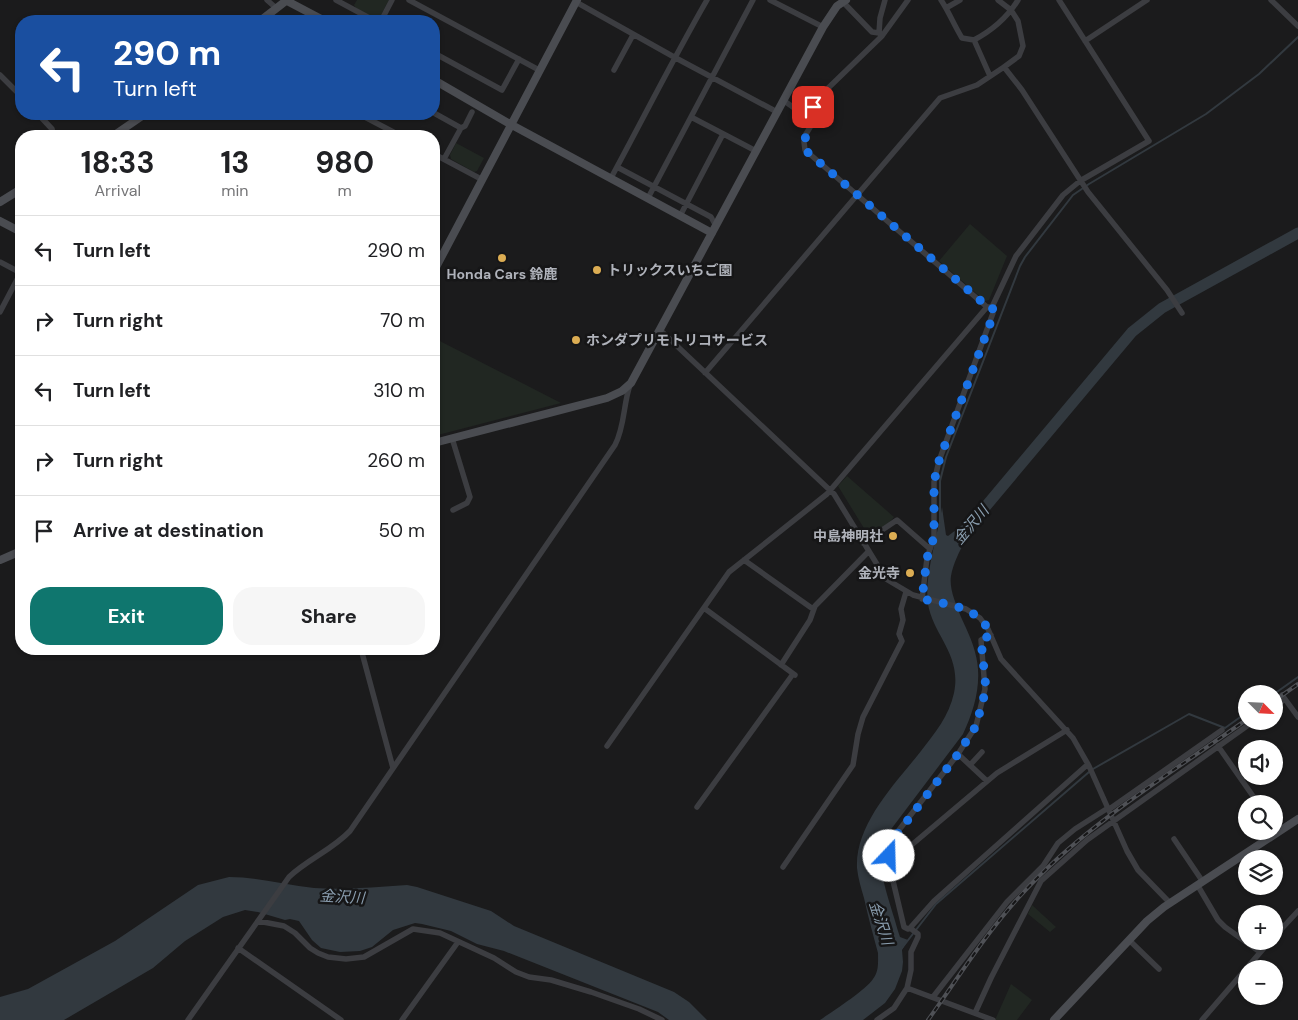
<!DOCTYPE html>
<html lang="en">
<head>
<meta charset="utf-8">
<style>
  :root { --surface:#fff; --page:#f6f6f6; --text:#202124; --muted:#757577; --line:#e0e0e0; --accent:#0f766e }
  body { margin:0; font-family:"DM Sans","Noto Sans JP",sans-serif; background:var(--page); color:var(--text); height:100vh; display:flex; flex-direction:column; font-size:19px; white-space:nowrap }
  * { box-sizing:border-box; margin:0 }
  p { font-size:16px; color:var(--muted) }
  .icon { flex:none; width:28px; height:28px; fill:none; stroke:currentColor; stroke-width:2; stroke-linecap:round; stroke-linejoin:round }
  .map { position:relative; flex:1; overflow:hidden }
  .side { position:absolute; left:15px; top:130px; width:425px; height:525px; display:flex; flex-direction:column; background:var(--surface); border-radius:20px; box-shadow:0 1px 4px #0004 }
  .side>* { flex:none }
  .banner { position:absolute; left:15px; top:15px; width:425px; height:105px; border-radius:20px; box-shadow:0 1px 4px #0004; background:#1a4fa0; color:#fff; overflow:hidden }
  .needle { width:32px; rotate:114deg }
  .controls { position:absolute; left:1238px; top:685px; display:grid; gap:10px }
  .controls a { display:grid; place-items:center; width:45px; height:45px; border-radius:50%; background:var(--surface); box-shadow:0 1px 4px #0004; font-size:25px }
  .pin { position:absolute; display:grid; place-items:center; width:42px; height:42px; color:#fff; margin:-21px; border-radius:10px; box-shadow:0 2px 8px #0006 }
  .me { position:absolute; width:55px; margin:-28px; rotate:21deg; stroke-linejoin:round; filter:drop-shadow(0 0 4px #0008) }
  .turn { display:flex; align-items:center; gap:18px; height:105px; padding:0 15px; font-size:22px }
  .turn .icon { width:65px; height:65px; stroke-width:2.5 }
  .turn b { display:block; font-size:35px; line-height:42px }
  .eta { display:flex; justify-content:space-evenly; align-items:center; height:85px; text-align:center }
  .eta b { font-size:30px; font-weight:700; line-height:35px }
  .primary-button { display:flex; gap:10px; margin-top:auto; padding:10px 15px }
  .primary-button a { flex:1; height:58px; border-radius:20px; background:var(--accent); color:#fff; font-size:20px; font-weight:700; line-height:58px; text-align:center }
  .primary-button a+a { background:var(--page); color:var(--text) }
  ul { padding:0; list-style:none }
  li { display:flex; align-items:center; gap:15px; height:70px; padding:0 15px; border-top:1px solid var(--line) }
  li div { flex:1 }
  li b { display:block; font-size:19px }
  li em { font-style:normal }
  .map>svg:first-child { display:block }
  .green { fill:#212722 }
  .water { fill:#32393f }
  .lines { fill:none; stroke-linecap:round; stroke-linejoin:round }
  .stream { stroke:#32393f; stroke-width:2 }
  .river { stroke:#32393f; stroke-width:11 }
  .street { stroke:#3c3d41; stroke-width:5.5 }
  .secondary { stroke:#4a4c51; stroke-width:8 }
  .rail-casing { stroke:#4f5156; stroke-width:4 }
  .rail { stroke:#161617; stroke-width:2; stroke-dasharray:5.5; stroke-linecap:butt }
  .route { stroke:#1a73e8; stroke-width:9; stroke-dasharray:0 16.2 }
  .poi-dot { fill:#dcad53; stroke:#161617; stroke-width:2 }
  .labels { text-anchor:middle; stroke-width:5; stroke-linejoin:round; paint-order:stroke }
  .poi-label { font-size:14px; font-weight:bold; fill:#afb2ba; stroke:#161617; text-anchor:start }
  .water-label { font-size:15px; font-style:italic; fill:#8b9fb0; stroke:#161617 }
</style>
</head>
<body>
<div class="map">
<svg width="1298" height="1020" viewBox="0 0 1298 1020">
  <rect width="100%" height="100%" fill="#1b1b1c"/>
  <path class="green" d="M357,0H389L380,17L376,19L356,8L354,5Z
    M456,143L484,158L477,171L474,172L451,159L450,155Z
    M970,224L1007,256L989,300L985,301L939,261Z
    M434,338L561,403L434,436Z
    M847,476L894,517L889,523L870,538L838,486Z
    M1032,905L1056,927L1050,932L1028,914Z
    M1011,984L1032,1000L1017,1020H995Z"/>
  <path class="water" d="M942,507L946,535L948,536L985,508C973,530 956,551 951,576C949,589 956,604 961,617C966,628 972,640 975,652C983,680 975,709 963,734L895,824C889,832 883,840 881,851C878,874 892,908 898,931L900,937L908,940L902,950L903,962L902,971L895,989L885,1003L863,1020H820C833,1011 866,990 873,979C879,971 878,963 878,953C873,935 868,916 864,898C861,888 858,878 857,868C855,824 895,784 921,751C935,733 949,716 954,693C962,655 933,635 928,604C924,576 938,535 942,507Z
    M229,877C258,877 285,885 314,888C345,890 376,887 407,885L417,887L491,911L514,926L674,992L689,1002L707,1020H669L658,1012L504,951L477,944L451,931L422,924L415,923L393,930L372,947L360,951L340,952L321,948L312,940L299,921L290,919L285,920L258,912L245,910L223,917L185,941L153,968L64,1020H0V997L28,989L115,941L198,885Z"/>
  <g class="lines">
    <path class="stream" d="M940,522V481L946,457L1020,266L1025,257L1073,195L1089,184L1206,114L1259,74L1298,37
      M1274,694L1298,677
      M1093,769L1189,714L1225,728L1246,713
      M902,948L936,904L1089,772"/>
    <path class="river" d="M976,518L1132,332L1162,308L1298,233"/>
    <path class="street" d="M267,0L276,8
      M336,0L375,21
      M409,0L539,70
      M770,0L823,27
      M908,0L882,36L822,94L813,107L812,124L806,134L804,142L805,150L987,307
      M941,0C949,12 954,25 962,38L974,40L990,76
      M998,0L1011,10L1018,21L1023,46L1019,56L1004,67
      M1271,0L1298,26
      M576,2L674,57L777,112
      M843,2L872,32L879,33L882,36
      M946,8L960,0
      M381,21L392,0
      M879,33L880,18L885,0
      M974,40C993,30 1007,18 1018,0
      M1085,41L1147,0
      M434,53L502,90L519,59
      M614,70L633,35
      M0,75L21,96
      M783,100L811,120
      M434,113L461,128L444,159
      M38,114L52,129L54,136
      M359,114L401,136
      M691,117L756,151
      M461,128L465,126L472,112
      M434,154L481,179
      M617,167L711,217L716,226
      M611,178C643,119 673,59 707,0
      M648,198L753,0
      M680,216L723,134
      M0,262L21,273
      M0,312L21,272
      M660,330L834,494L886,579L913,595L966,609L980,618L988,629L1001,659L1073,738L1089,766L1127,851L1138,870L1169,902
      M705,373L940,98L977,85L1004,67L1022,90L1088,192L1167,290L1182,313
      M452,438L470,497L467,503L453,510
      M863,543L897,520L930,549
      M744,560L813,609
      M922,599L927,558L934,537V482L939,461L993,313L992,307
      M704,608L795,675
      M361,649L393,768
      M781,665L810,620L815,606L868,552
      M1282,695L1298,717
      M1274,707L1285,699
      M607,746L729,572L827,494L987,307H992L1016,256L1063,195L1080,181L1149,141L1059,0
      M1218,746L1255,799
      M958,754L987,781
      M970,765L982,752
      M697,807L793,674
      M1108,810L1222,730
      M1174,839L1203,882
      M889,864L997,773L1067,730
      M783,867L853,765L858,734L863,717L902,641L899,634L903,620L901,609L906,592
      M1198,886L1218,920L1225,927L1260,952
      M258,921L284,926L295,933L310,948L318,953L328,957L346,959L364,957L413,929L440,933L494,958L516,972L529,977L551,980L591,992L639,1009L662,1020
      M910,928L934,901L1087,765
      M1274,937L1298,911
      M1129,940L1159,969
      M238,948L341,1020
      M907,988L993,1020
      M933,997L1007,902L1043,866L1058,843L1075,829L1108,808
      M975,1013L991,978L1041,881L1087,840L1254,721
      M188,1020L289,877C308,859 332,850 350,831L615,445C625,426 623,405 630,385
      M402,1020L458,942
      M877,1020L894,1008L907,988L911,970V952L918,937V934L910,928L908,929L904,927L889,864L890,849L899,830L958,754L976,726L985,689L981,640L991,635
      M1202,1020L1270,941"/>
    <path class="secondary" d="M287,1L325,21
      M260,21L287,0
      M434,80L510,124L712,233
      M113,136L145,114
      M0,202L21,189
      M0,221L21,232
      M434,271L577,0
      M434,443L607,398L622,391L631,383L823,27L837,6L846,0
      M0,560L21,551
      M1054,1020L1147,921L1164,907L1298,819"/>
    <g class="rail-casing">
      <path id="rail" d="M1274,701L1298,684
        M928,1020C958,978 986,933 1021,895C1083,826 1171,773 1246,720"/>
    </g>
    <use href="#rail" class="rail"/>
  </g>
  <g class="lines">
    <path class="route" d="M813,107C812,112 813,118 812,123C810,134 803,132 805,150L988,307H992L994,313L939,461L934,482V537L927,558L922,599C949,605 979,606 991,635L981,640L986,689L976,726L958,754L895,837L889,856"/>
  </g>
  <g class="poi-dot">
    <circle cx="502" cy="258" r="5"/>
    <circle cx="597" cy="270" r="5"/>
    <circle cx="576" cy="340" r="5"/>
    <circle cx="893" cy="536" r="5"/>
    <circle cx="910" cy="573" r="5"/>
  </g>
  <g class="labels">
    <g class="poi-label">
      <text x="607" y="275">トリックスいちご園</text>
      <text x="502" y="279" text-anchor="middle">Honda Cars 鈴鹿</text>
      <text x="586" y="345">ホンダプリモトリコサービス</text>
      <text x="883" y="541" text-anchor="end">中島神明社</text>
      <text x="900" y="578" text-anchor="end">金光寺</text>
    </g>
    <g class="water-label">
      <text transform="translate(971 525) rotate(-50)" y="5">金沢川</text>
      <text transform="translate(342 897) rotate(3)" y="5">金沢川</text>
      <text transform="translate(881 923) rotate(72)" y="5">金沢川</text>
    </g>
  </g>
</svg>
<div class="controls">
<a><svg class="needle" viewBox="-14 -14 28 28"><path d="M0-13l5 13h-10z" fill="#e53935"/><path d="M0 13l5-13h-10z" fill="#757577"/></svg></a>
<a><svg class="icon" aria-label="sound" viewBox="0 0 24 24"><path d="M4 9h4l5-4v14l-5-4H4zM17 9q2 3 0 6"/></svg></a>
<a><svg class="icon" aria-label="search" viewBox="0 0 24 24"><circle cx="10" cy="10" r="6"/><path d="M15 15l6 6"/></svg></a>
<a><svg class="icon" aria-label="layers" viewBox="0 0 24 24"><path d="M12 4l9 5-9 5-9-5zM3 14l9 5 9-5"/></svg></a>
<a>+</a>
<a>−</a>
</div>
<div class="pin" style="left:813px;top:107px;background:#d93025"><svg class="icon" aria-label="arrive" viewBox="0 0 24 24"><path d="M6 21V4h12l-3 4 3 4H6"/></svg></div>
<svg class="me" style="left:889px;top:856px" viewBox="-20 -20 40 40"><circle r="19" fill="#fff"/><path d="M0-13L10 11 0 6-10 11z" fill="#1a73e8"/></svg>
<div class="banner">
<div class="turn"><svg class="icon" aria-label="left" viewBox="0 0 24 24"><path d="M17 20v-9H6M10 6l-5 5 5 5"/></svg><div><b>290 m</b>Turn left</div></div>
</div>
<section class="side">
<div class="eta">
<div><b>18:33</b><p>Arrival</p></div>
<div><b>13</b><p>min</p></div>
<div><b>980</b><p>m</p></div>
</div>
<ul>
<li><svg class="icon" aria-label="left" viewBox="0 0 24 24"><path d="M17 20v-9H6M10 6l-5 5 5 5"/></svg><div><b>Turn left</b></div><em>290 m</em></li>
<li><svg class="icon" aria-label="right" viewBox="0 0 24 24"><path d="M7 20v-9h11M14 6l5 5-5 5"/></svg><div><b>Turn right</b></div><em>70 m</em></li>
<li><svg class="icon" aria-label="left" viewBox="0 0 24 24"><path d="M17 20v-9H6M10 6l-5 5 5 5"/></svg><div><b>Turn left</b></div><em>310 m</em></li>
<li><svg class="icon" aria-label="right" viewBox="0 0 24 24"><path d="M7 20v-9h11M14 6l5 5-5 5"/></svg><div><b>Turn right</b></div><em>260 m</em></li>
<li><svg class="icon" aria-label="arrive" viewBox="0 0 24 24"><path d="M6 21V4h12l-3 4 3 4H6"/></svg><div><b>Arrive at destination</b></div><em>50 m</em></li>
</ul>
<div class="primary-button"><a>Exit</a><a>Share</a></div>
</section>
</div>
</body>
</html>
